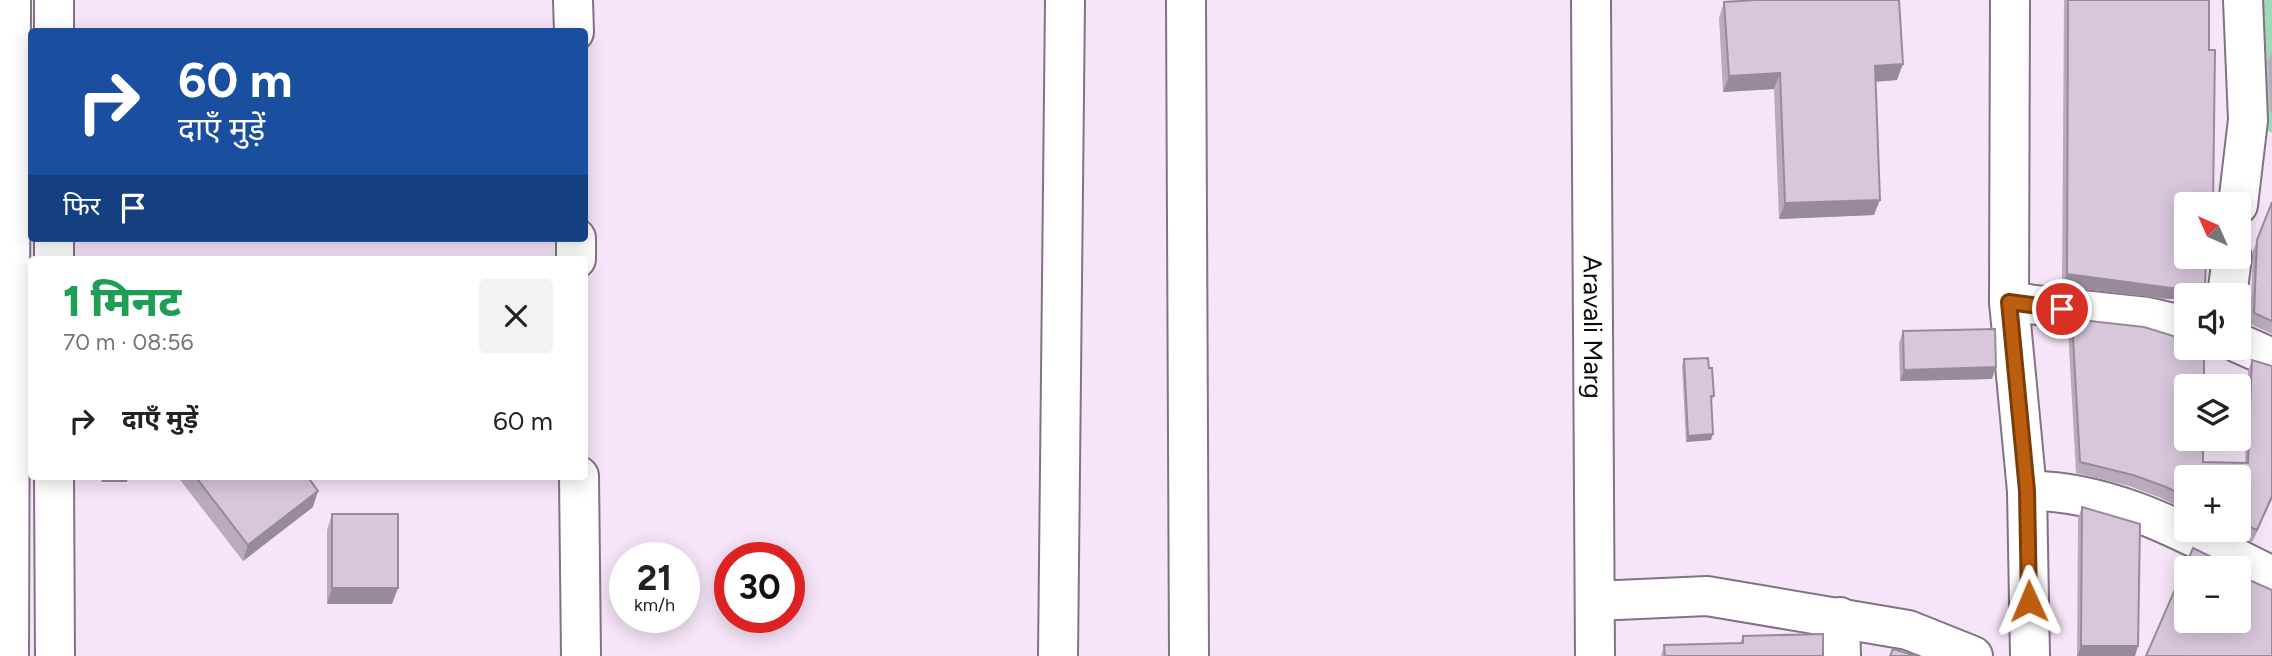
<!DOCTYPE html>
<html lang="hi">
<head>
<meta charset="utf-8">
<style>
  :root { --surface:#fff; --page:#f2f2f2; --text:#222; --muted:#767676 }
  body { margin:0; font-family:Figtree,"Noto Sans Devanagari",sans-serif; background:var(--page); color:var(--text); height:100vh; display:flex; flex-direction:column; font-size:26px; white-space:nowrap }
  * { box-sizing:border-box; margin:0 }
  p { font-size:23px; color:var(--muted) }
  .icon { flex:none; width:38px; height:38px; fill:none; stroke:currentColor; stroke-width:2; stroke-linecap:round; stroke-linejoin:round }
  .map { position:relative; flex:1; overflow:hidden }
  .drawer { position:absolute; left:28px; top:256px; width:560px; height:224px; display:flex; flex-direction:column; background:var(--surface); border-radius:7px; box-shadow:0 4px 18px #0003 }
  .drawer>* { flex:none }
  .guide { position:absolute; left:28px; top:28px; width:560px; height:214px; border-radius:7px; box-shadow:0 4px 18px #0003; background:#1a4fa0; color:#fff; overflow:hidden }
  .needle { width:46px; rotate:315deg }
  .controls { position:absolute; left:2174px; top:192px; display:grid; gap:14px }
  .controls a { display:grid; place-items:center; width:77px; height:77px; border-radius:7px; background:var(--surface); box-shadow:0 4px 18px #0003; font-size:35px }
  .speed { position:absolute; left:609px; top:542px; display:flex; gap:14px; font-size:35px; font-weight:700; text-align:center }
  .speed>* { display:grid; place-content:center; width:91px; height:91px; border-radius:50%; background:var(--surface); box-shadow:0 4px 18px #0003; line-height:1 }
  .speed small { font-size:18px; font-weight:400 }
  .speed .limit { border:10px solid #d22; background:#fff; color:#111 }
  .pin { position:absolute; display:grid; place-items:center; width:60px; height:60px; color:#fff; margin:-30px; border:4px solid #fff; border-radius:50%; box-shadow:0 2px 7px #0007 }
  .me { position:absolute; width:77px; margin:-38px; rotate:359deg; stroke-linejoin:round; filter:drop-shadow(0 0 5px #0008) }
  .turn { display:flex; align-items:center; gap:24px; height:147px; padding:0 35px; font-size:32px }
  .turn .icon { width:91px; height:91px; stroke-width:2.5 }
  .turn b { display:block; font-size:49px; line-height:60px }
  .then { display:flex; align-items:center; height:66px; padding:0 35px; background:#0003; gap:14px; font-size:26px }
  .round { display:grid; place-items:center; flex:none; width:74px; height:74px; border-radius:7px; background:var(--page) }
  .headline { display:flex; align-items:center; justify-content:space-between; height:119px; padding:0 35px }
  h1 { font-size:42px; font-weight:800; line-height:52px; color:#1e9e55 }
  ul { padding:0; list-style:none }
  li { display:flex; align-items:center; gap:21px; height:91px; padding:0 35px }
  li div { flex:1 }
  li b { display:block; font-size:26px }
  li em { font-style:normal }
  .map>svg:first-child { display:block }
  .green { fill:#9bdbb7 }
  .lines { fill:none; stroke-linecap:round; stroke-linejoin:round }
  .minor-casing { stroke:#827284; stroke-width:42 }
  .minor { stroke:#fff; stroke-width:38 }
  .wall { fill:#baabbc }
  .shaded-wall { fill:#978b99 }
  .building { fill:#d8c7db; stroke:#978b99; stroke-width:2 }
  .route-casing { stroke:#7a3d0a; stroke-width:18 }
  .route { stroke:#bc5e10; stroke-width:12 }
  .labels { text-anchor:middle; stroke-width:6; stroke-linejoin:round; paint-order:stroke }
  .street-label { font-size:26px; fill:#0f0a10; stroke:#fdf6fe }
</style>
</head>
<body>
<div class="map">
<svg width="2272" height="656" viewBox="0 0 2272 656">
  <rect width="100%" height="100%" fill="#f6e5f8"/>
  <path class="green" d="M2243,0H2272V133L2248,120Z"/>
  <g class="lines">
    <g class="minor-casing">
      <g id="minor">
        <path d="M573,0L574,32"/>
        <path d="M1186,0L1189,656"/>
        <path id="s1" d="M1591,0L1595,656"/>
        <path d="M2010,0L2009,302L2027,491L2030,656"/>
        <path d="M54,32V0"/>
        <path d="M2238,205L2248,120L2243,0"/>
        <path d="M576,238V259"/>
        <path d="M54,259V238"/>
        <path d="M2227,296L2232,257"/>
        <path d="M2009,302L2147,317L2186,326"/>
        <path d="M2238,343L2272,358"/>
        <path d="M54,476L55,656"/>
        <path d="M579,476L581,656"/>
        <path d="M2027,491C2114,489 2196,539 2272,576"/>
        <path d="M1595,601L1707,596L1908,630L1973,656"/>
        <path d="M1840,617L1841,656"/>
        <path d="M9,656L11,0"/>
        <path d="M1058,656L1065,0"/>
      </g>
    </g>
    <use href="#minor" class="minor"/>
  </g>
  <path class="wall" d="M2064,0H2209L2186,205L2205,288L2202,296H2186V299H2167L2062,286Z
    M1724,2L1897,80L1876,82L1874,215L1779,219L1774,89L1723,92L1719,18Z
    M2272,51V113L2270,112L2268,62Z
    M2272,202V334L2250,324L2253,251Z
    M2072,319L2203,462L2245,463L2248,371L2252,360L2272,366V499L2252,542L2228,530H2238V478H2186V510L2161,498L2129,486L2076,473L2068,330Z
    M1903,331L1992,379L1900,381L1899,343Z
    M1684,359L1709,368L1714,396L1711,402V440L1686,442L1682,366Z
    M177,476H307L313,507L243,561Z
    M2082,507L2138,646L2135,656H2077L2078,518Z
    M332,514L392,604H327V530Z
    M1743,636L1823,656H1661L1664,645L1740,643Z"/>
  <path class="shaded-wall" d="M1903,64L1897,80L1869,82L1875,66Z
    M1780,73L1774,89L1723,92L1729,76Z
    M1880,200L1874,215L1779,219L1785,203Z
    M2067,274L2205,288L2202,296H2186V299H2167L2062,286Z
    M1996,367L1992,379L1900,381L1904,370Z
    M1713,434L1711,440L1686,442L1688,436Z
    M104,476H129L127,482H101Z
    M318,491L313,507L243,561L248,545Z
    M2272,496V499L2252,542L2257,530Z
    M332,588H398L392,604H327Z
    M2081,646H2138L2135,656H2077Z"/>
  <path class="building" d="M1756,0H1899L1903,64L1875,66L1880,200L1785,203L1780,73L1729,76L1724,2Z
    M2068,0H2209V50H2215L2213,205H2186V257H2206L2205,288H2171L2067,274Z
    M2272,202V321L2254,313L2257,240Z
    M2072,319L2144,327L2186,340V348H2204V387H2186V439H2203V462L2248,463L2252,360L2272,366V496L2257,530L2238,522V478H2186V497L2166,487L2133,475L2080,462Z
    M1995,329L1996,367L1904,370L1903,331Z
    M1708,358L1709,368H1712L1714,396H1711L1713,434L1688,436L1684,359Z
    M195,476H307L318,491L248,545Z
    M2082,507L2140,524L2138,646H2081Z
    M332,514H398V588H332Z
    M2193,548L2236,569H2186V621H2238V575L2272,590V656H2146Z
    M1823,634V656H1665L1664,645L1743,643V636Z
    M1893,649L1916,656H1890Z"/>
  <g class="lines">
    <g class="route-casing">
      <path id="route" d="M2029,601L2027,491L2009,302L2062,309"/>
    </g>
    <use href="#route" class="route"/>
  </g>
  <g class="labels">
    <g class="street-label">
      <text dy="9" stroke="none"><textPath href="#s1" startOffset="327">Aravali Marg</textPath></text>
    </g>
  </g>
</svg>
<div class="controls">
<a><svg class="needle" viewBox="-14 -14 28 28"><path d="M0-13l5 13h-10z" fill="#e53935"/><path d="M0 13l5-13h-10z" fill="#767676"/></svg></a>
<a><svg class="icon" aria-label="sound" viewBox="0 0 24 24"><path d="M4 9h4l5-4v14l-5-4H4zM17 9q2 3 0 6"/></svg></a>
<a><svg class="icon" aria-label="layers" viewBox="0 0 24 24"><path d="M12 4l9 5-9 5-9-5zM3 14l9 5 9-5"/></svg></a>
<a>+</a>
<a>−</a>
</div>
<div class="speed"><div>21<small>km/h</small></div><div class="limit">30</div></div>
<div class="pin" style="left:2062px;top:309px;background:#d93025"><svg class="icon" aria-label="arrive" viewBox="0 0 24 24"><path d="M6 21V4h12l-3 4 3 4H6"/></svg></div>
<svg class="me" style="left:2029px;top:601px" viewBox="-20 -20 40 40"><path d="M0-17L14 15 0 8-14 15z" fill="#bc5e10" stroke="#fff" stroke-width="4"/></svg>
<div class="guide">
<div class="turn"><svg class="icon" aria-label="right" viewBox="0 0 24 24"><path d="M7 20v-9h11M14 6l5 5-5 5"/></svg><div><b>60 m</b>दाएँ मुड़ें</div></div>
<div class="then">फिर<svg class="icon" aria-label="arrive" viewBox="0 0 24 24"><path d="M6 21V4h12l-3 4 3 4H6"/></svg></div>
</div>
<section class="drawer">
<div class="headline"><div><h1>1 मिनट</h1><p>70 m · 08:56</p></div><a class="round"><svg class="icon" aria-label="close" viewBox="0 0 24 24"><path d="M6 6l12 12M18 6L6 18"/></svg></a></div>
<ul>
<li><svg class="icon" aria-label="right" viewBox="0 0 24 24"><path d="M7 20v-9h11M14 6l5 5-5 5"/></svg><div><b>दाएँ मुड़ें</b></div><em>60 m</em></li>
</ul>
</section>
</div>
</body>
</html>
